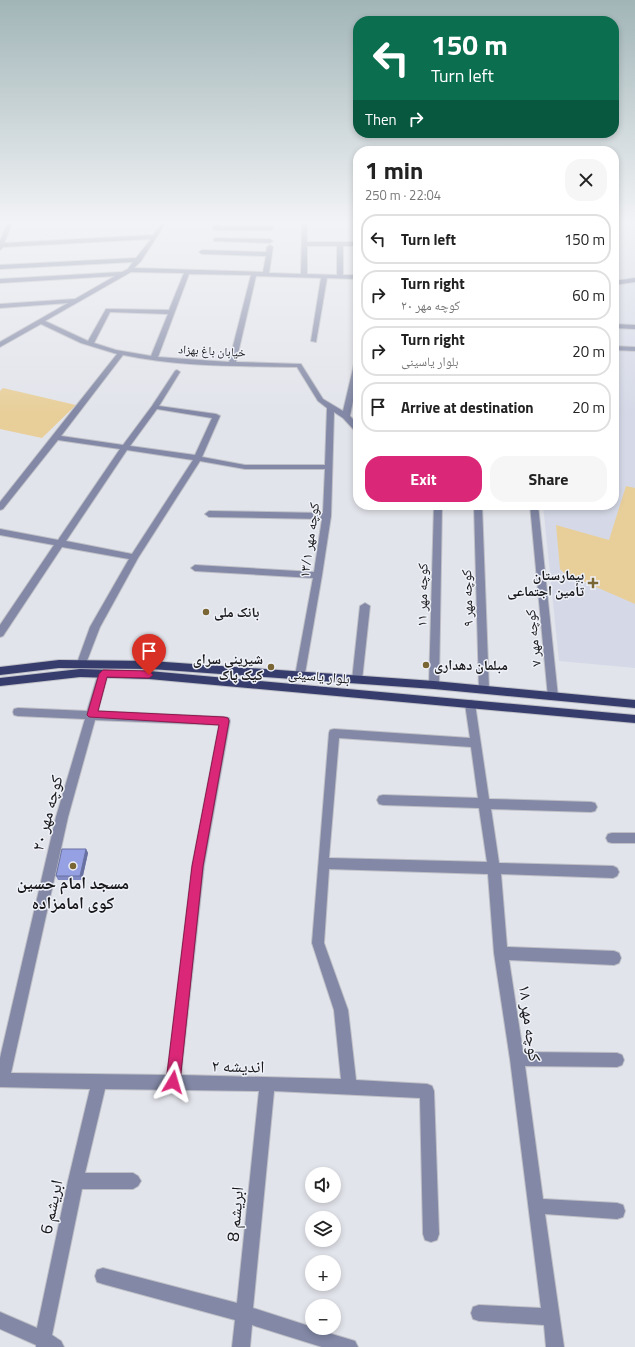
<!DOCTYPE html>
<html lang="en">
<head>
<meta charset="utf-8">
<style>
  :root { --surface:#fff; --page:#f6f6f6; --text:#222; --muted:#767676; --line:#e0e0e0; --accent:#db2777 }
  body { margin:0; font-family:"Titillium Web","Noto Naskh Arabic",sans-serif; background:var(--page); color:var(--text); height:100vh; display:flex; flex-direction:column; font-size:15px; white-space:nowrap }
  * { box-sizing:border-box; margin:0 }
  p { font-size:13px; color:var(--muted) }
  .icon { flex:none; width:22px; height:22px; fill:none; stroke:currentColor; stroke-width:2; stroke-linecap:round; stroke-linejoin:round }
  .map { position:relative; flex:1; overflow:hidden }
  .sheet { position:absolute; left:353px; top:146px; width:266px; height:364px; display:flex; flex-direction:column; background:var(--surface); border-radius:16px; box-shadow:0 2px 6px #0003 }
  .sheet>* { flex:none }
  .banner { position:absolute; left:353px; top:16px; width:266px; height:122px; border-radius:16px; box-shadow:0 2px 6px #0003; background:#0b6e4f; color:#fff; overflow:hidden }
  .tools { position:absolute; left:305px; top:1167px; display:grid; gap:8px }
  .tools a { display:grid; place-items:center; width:36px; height:36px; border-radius:50%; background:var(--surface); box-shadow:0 2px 6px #0003; font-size:20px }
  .pin { position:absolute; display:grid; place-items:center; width:34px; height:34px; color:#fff; margin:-41px -17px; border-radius:50% 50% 50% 0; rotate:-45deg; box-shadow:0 0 4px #0007 }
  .pin .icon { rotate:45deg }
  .me { position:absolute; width:44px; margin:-22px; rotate:7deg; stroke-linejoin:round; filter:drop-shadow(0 0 3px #0008) }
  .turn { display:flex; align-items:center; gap:14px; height:84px; padding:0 12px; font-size:18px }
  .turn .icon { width:52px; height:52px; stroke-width:2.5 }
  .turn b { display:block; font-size:28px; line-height:34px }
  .then { display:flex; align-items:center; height:38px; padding:0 12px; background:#0003; gap:8px; font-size:15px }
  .round { display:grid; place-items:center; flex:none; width:42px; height:42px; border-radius:16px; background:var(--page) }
  .overview { display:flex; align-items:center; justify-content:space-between; height:68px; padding:0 12px }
  h1 { font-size:24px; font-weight:700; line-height:30px }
  .primary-button { display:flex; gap:8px; margin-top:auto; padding:8px 12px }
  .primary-button a { flex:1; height:46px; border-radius:16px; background:var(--accent); color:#fff; font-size:16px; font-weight:700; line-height:46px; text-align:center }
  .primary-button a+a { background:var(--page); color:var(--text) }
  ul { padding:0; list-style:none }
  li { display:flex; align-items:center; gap:12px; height:50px; margin:0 8px 6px; padding:0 4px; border:2px solid var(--line); border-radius:16px }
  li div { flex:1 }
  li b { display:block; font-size:15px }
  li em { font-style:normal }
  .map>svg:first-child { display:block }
  .built { fill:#d5d9e7 }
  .green { fill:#e8cf9a }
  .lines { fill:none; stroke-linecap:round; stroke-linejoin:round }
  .minor-casing { stroke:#bebfc6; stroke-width:2 }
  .major-casing { stroke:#bebfc6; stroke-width:2 }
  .minor { fill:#8288a5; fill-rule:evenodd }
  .major { fill:#363d6d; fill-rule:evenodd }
  .wall { fill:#818ac4 }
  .shaded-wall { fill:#6971a0 }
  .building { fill:#96a1e4; stroke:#6971a0 }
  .route { fill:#db2777; stroke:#8e194d }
  .poi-dot { fill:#7a6534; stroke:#eff1f8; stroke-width:1.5 }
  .labels { text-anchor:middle; stroke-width:3; stroke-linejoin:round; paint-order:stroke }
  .far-street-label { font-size:12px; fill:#19191c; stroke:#eff1f8 }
  .street-label { font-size:14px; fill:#19191c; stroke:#eff1f8 }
  .poi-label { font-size:14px; font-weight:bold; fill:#19191c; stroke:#eff1f8; text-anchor:end }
  .near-street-label { font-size:17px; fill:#19191c; stroke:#eff1f8 }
  .near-poi-label { font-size:17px; font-weight:bold; fill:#19191c; stroke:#eff1f8 }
</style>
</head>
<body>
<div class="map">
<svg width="635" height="1347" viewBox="0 0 635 1347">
  <rect width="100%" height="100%" fill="#e2e4eb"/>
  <path class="built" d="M614,224H635V668L559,661L543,505H614Z"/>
  <path class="green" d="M3,388L76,405L42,438L0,429V391Z
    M626,486L635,488V604L564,573L560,569L556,525L609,540Z"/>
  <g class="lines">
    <g class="minor-casing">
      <path id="minor" d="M7,224H12L4,243L153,235L161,224H165L141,261L134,268L263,272L266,256L202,254L199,252L202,250L266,252L267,247L270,245L273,247L269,273L301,274L302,224H307V242H358V246H343V275H358V279L327,278L316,342L311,341L321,278L256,276L236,362L301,364L323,399L343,411L355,360L358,358V376L350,416L358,425V431H355L343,418L334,412L331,516L322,575L304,679H296L295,676L313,578L195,571L191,568L195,565L314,572L322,519L209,517L205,514L209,511L323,513L325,469H245L200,461L138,558L100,627L85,666H79L77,663L90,627L129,559L62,547L3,636L0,637V625L54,545L0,535V529L58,540L120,449L58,440L3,509L0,510V502L117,354L81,343L41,324L0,347V342L68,303L0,308V304L75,299L115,276L0,283V279L122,272L128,269L133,262L0,269V265L136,258L151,239L3,247L0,250V241ZM307,246H337V275L307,274ZM131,272L184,273L169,310L106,309L88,341L45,321ZM189,274L251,275L229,362L158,357ZM110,312L168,314L151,356L116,350L94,343ZM123,355C180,367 239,366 297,367L318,401L327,408L325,465H245L202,457L220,416L216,414L159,406L180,372L177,370L175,371L152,406L123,445L61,436ZM157,409L212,418L195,455L130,446ZM127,450L193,460L132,554L66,541Z
        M214,224H218V226H271L274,228L271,230H215L212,228Z
        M216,238L270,239L273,241L270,243L214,241V239Z
        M635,278V282L614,285V281Z
        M614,324L635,325V329L614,328Z
        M614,346L635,347V351L614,350Z
        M434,505H442L439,685L438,688H430L429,685Z
        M474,505H482L489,690L488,693H480L479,690Z
        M530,505H538L558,697L557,700H549L548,697Z
        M365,603L370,606L362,680L361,683H353L352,680L360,606Z
        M103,670L107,671L108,674L98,711L225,717L229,718L230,721L204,866L181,1075L341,1079L334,1010L312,943L329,733L330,730L334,729L470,738L465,704L466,701L470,700L474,701L475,704L489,799L591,802L595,803L597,807L595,811L591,812L491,809L499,863L613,866L617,868L619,872L617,876L613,878L501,874L507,947L614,951L619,953L621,958L619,963L614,965L509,960L523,1052L617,1053L622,1055L624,1060L622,1065L617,1067L525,1066L543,1199L617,1203L623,1205L625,1211L623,1217L617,1219L545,1214L564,1347H546L544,1325L479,1321L473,1319L471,1313L473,1307L479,1305L541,1308L510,1059L494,953L488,874L329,869L324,943L348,1010L356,1080L427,1084L432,1086L434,1091L439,1234L437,1240L431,1242L425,1240L423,1234L420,1098L274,1091L253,1308L312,1327V1328L355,1341L358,1347H322L252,1325L250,1347H232L235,1320L103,1284L97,1282L95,1276L97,1270L103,1268L237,1303L259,1091L105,1089L85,1173H133L138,1176L141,1181L138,1186L133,1189H82L52,1335L61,1341L64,1347H36V1345L0,1329V1312L37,1328L68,1181L90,1089L0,1087V1058L56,817L85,719L18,716L14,715L13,712L14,709L18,708L87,711L98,674L99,671ZM95,720L219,725L192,866L167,1075L11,1073L68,817ZM339,738L471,747L478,798L383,795L379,796L377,800L379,804L383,805L479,808L487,862L329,858Z
        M612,833H635V843H612L608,842L606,838L608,834Z"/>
    </g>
    <g class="major-casing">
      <path id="major" d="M59,660L151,661L434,681L635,700V708L434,689L151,669L59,668L0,675V667Z
        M80,669L149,671L635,715V723L149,679L80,677L0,686V678Z"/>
    </g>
    <use href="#minor" class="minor"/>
    <use href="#major" class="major"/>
  </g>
  <path class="wall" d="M86,849L88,853L82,880H58L56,876Z"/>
  <path class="shaded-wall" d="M86,849L88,853L82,880L80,876Z"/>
  <path class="building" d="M62,849H86L80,876H56Z"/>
  <linearGradient id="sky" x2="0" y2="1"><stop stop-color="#a1b5b7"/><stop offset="0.54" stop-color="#f2f3f6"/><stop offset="1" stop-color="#f2f3f6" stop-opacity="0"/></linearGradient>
  <rect width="635" height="412" fill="url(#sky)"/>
  <path class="route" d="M103,670L149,671L153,675L149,678L107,677L98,711L224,717L228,718L229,721L203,866L180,1082L178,1087L173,1089L168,1087L166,1082L192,866L219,725L89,717L87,715L99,674Z"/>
  <g class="poi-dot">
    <path d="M591 577h4v4h4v4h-4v4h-4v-4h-4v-4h4z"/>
    <circle cx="206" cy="612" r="4"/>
    <circle cx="426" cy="665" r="4"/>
    <circle cx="271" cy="667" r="4"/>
    <circle cx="73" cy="866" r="4"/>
  </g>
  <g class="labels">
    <g class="far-street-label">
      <text transform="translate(212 351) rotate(3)" y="4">خیابان باغ بهزاد</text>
    </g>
    <g class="street-label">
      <text transform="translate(309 540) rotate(-82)" y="5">کوچه مهر ۱۳/۱</text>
      <text transform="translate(422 595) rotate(-89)" y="5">کوچه مهر ۱۱</text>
      <text transform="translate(467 598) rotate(-92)" y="5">کوچه مهر ۹</text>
      <text transform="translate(533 638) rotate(-96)" y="5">کوچه مهر ۷</text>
      <text transform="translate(319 676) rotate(5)" y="5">بلوار یاسینی</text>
    </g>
    <g class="poi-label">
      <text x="584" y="580">بیمارستان<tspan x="584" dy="16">تأمین اجتماعی</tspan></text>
      <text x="214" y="617" text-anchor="start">بانک ملی</text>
      <text x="263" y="664">شیرینی سرای<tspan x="263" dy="16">کیک پاک</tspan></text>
      <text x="434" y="670" text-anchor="start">مبلمان دهداری</text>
    </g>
    <g class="near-street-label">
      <text transform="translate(47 813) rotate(-75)" y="6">کوچه مهر ۲۰</text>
      <text transform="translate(530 1023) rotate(82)" y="6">کوچه مهر ۱۸</text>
      <text transform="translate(238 1066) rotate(1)" y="6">اندیشه ۲</text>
      <text transform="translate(51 1207) rotate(-78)" y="6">ابریشم 6</text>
      <text transform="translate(235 1214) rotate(-85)" y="6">ابریشم 8</text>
    </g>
    <g class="near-poi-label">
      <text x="73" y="889">مسجد امام حسین<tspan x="73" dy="20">کوی امامزاده</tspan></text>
    </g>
  </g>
</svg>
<div class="tools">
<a><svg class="icon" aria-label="sound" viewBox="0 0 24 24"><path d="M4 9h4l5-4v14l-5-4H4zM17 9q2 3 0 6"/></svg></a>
<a><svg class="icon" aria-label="layers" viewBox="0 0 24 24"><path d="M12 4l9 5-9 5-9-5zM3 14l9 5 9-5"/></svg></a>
<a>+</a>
<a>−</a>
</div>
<div class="pin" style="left:149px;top:675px;background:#d93025"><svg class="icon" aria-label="arrive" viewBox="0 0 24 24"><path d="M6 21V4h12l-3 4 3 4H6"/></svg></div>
<svg class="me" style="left:173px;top:1082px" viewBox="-20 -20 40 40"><path d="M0-17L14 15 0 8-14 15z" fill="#db2777" stroke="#fff" stroke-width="4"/></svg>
<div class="banner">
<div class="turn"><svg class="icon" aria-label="left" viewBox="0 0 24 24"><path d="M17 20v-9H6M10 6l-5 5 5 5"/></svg><div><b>150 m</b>Turn left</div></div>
<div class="then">Then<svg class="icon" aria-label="right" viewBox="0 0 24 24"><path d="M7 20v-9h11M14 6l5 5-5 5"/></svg></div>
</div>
<section class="sheet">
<div class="overview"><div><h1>1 min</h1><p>250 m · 22:04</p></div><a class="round"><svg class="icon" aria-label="close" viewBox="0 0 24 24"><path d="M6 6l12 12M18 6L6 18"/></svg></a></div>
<ul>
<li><svg class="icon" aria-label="left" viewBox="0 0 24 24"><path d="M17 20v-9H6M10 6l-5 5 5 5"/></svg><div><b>Turn left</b></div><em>150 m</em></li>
<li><svg class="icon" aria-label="right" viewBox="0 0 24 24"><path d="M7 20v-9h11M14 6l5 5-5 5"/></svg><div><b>Turn right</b><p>کوچه مهر ۲۰</p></div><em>60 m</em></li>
<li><svg class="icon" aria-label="right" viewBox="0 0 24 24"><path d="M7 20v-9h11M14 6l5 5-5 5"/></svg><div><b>Turn right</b><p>بلوار یاسینی</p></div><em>20 m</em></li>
<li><svg class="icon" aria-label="arrive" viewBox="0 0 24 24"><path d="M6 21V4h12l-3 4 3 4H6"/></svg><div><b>Arrive at destination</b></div><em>20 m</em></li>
</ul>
<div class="primary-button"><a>Exit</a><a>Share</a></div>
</section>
</div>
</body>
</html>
